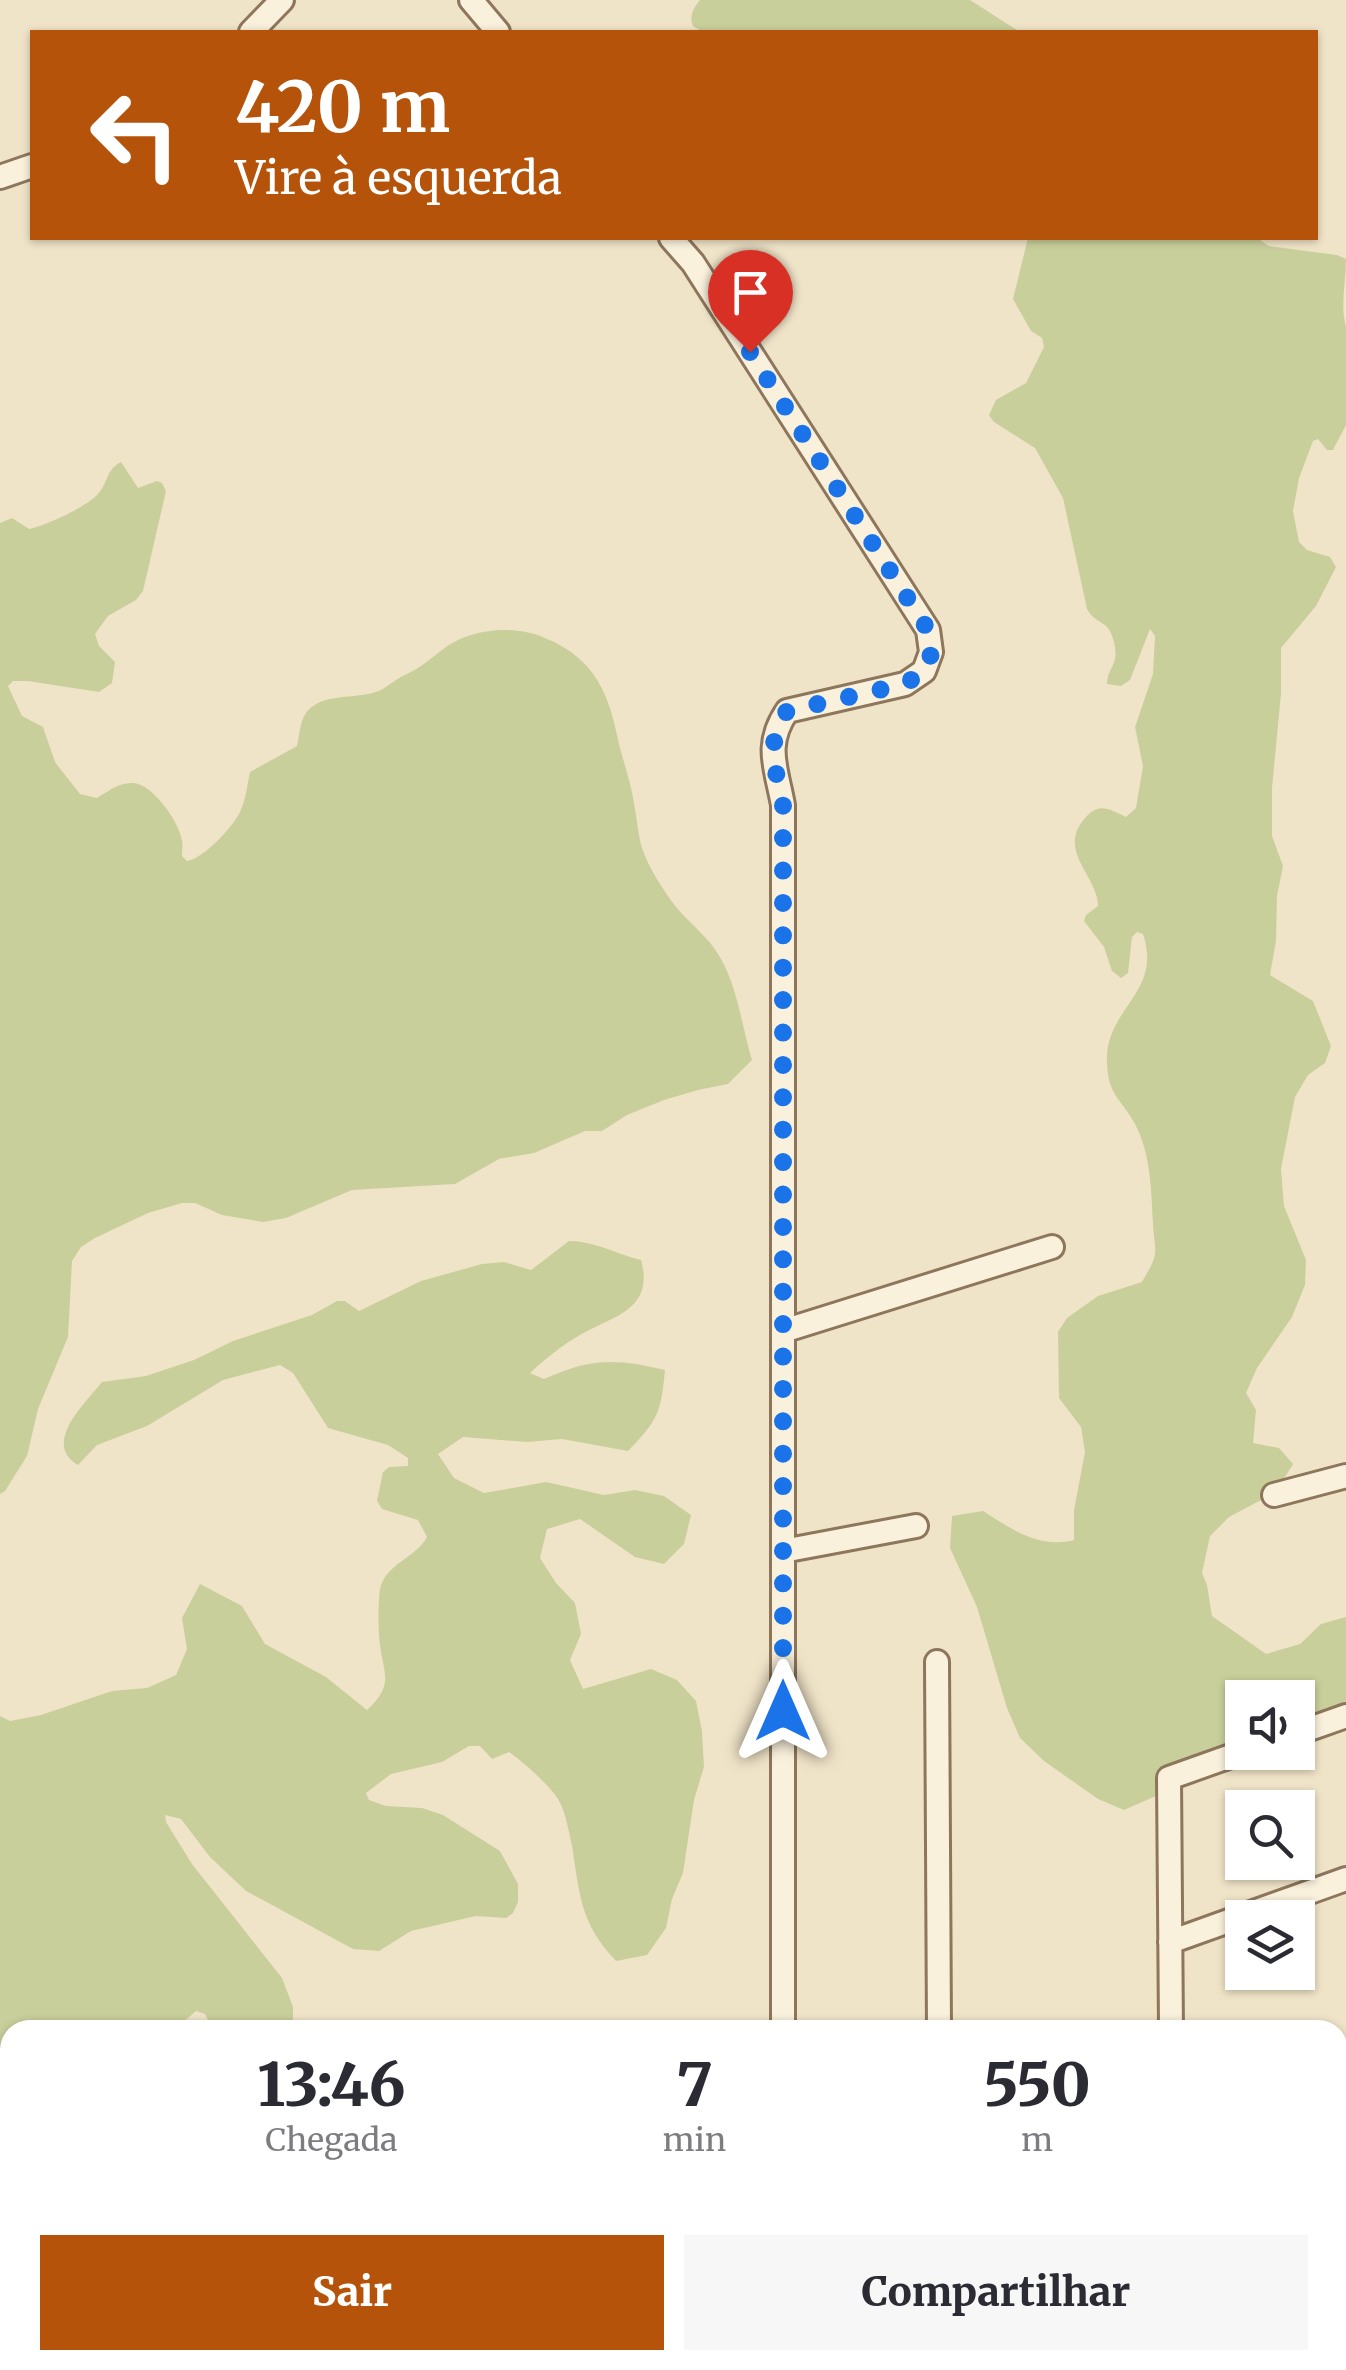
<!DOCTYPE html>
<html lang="pt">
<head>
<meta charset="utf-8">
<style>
  :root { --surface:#fff; --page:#f7f7f7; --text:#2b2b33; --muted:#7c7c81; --accent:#b45309 }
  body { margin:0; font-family:Merriweather,serif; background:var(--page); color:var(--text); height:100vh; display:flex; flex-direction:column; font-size:38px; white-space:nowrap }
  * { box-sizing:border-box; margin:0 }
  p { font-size:32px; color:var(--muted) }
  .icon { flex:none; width:55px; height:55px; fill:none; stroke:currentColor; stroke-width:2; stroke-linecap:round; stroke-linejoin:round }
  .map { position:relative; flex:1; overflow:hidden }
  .sheet { position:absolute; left:0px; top:2020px; width:1348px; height:350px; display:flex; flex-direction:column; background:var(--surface); border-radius:30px 30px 0 0; box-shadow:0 2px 8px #0004 }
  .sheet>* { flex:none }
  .guide { position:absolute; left:30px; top:30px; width:1288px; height:210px; border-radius:0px; box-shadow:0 2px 8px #0004; background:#b45309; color:#fff; overflow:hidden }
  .tools { position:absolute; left:1225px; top:1680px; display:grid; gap:20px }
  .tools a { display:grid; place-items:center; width:90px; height:90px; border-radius:0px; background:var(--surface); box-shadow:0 2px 8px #0004; font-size:50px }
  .pin { position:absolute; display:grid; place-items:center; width:85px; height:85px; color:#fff; margin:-102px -42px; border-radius:50% 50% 50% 0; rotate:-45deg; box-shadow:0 0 10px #0007 }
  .pin .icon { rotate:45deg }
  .me { position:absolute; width:110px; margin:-55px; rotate:0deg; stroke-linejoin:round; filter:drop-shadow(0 0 8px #0008) }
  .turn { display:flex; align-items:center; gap:35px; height:210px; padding:0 40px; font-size:45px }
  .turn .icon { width:130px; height:130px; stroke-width:2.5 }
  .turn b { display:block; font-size:70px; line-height:85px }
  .eta { display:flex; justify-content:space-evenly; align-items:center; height:170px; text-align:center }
  .eta b { font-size:60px; font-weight:800; line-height:70px }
  .primary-button { display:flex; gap:20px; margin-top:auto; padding:20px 40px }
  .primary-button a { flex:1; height:115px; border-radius:0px; background:var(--accent); color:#fff; font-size:40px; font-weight:800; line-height:115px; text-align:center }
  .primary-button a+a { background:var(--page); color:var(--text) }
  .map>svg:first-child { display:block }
  .green { fill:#c9cf9b }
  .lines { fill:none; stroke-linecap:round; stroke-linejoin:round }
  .minor-casing { stroke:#8d765c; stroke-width:28 }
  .minor { stroke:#faf1dc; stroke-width:22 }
  .route { stroke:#1a73e8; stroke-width:18; stroke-dasharray:0 32.4 }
</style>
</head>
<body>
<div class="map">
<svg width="1346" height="2370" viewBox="0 0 1346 2370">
  <rect width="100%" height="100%" fill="#f0e4c8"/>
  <path class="green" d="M700,0H970L1020,32H703L693,26C689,16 693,9 700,0Z
    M1028,238H1257L1269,246L1337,255L1346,259C1346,282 1340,305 1346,327V425L1333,450H1327L1318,439L1313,441L1299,478L1293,511L1299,542L1307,550L1330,557L1336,567L1316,606L1281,648V694L1272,788V836L1283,866L1277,896L1276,941L1270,975L1313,1001L1331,1046L1325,1063L1308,1075L1295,1097L1281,1169L1284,1206L1306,1260L1305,1285L1292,1317L1257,1368L1246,1393L1256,1410L1253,1443L1279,1448L1293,1464L1276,1492L1229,1517L1210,1536L1202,1573L1207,1585L1212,1616L1266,1654L1300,1644L1321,1624L1346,1617V1726L1298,1739V1698H1242V1752L1254,1753L1124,1810L1098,1799L1044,1761L1020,1738L1007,1708L977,1607L950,1548L952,1516L983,1511C1011,1529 1040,1549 1074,1540V1510L1085,1452L1081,1427L1059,1398L1058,1332L1067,1318L1098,1296L1142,1282C1146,1274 1154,1263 1155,1254C1156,1244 1153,1233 1153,1223C1151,1189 1151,1155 1135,1124C1121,1098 1108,1096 1107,1063C1104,1008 1163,994 1143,934L1137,932L1132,937L1128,973L1121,978L1112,971L1104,947L1084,921L1086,915L1098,906C1098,876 1056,851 1085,818C1099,802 1109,809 1126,817L1136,808L1143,766L1135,727L1153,674L1155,636L1150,629L1130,680L1121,686L1107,684C1107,673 1112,670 1115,659C1117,651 1113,632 1106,626C1098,619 1093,620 1087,609L1063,498L1035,448L994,422L989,415L996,400L1026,383L1044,347L1042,338L1031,331L1013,299Z
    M121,462L138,488L157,481L162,483L166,491L143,591L136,600L108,616L95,634L99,646L115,662L112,683L99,692L28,681H13L8,686L22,716L43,727L55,762L80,794L97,798C108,791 120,782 133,783C153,784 179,822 182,840C183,846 182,851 182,856L187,861C203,859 233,827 240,812C246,800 247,785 250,772L297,746C299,737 300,724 304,716C319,690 358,701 381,690C390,685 397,678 407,674C431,663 443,643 471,635C495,628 522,628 545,638C596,659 609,694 619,744C624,764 631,783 634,803C637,818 638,834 642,848C648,867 664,891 676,907C691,925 710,938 721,959C738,989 742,1027 752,1060L728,1084L698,1090L664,1100L627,1115L602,1131H585L534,1153L499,1159L455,1184L352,1190L286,1218L263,1222L222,1215L195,1203H182L148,1213L95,1238L81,1247L72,1261L68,1337L38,1409L27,1456L5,1491L0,1494V523L12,518L29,529C47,525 84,508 97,495C108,484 106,469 121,462Z
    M569,1241C595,1241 616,1254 641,1260C655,1310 613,1316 580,1335C562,1345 544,1360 530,1373L544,1379C590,1358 615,1358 665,1370C661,1413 658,1420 628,1451L562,1439L527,1442L463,1437L438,1454L454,1478L484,1493L546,1482L604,1495L635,1490L664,1496L691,1515L684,1544L664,1564L635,1557L580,1519L547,1529L540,1558L556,1583L575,1603L581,1634L570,1660L583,1689L651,1669L677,1680L696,1701L702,1731L704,1767L694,1800L683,1873L672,1899L666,1928L647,1955L616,1961C580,1923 580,1896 572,1846C569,1833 566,1813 559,1801C552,1787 522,1761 509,1752L492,1759L480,1746H469L442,1762L391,1774L366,1793L369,1800L386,1806L422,1808L443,1815L500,1851L518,1884V1902L513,1913L506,1918L476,1916L411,1931L379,1951L353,1949L246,1891L210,1857L181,1819L165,1815L166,1822L192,1864L282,1978L293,2007V2030H213L205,2014L196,2011L174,2030H10V2059L0,2057V1716L10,1721L41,1715L112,1691L147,1688L176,1675L187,1649L182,1618L200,1584L242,1606L265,1644L326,1677L367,1710C394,1685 384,1675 380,1645C378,1631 378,1603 380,1589C386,1563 416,1558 427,1537L418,1520L382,1509L377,1501L383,1472L389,1467L408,1466V1458L388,1445L328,1428L293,1373L280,1365L223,1380L147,1426L97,1445L78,1465C41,1444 86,1402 102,1382L146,1376L194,1360L233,1341L312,1315L337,1301H345L359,1311L421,1281L482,1264L504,1262L531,1270Z"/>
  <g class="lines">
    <g class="minor-casing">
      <path id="minor" d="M471,0L498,32
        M251,32L282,0
        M0,177L32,166
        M671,238L693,263L928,630L931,652L924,671L905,684L787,711C764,745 776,767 783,805V2030
        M783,1331L1052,1247
        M1274,1495L1346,1476
        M783,1551L916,1526
        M937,1662L939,2030
        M1298,1733L1346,1716
        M1170,1942L1346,1879
        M1171,2030L1169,1778L1242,1752
        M1338,2074L1346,2080
        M0,2163L10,2161
        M1338,2248L1346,2252
        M0,2311L10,2316
        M102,2360L126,2370
        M592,2360L612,2370
        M909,2360L930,2370
        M1243,2360L1263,2370
        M153,2370L156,2360
        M328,2370L374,2360"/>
    </g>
    <use href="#minor" class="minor"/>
  </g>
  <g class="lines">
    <path class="route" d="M750,352L928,630L932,652L924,671L905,684L787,711C764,745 776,767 783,805V1711"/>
  </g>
</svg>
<div class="tools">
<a><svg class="icon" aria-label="sound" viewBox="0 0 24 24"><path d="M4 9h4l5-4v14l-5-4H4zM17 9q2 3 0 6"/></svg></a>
<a><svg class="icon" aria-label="search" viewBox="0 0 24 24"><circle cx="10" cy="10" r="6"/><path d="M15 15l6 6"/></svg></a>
<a><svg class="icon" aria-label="layers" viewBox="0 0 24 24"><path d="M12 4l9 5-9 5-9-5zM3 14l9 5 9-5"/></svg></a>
</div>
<div class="pin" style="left:750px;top:352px;background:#d93025"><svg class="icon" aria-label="arrive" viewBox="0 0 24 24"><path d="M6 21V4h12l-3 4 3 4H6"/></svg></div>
<svg class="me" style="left:783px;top:1711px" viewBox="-20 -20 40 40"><path d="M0-17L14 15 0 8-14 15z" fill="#1a73e8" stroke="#fff" stroke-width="4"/></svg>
<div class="guide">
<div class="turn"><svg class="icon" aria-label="left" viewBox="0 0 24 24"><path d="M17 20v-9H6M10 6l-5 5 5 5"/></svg><div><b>420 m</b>Vire à esquerda</div></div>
</div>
<section class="sheet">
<div class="eta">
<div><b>13:46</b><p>Chegada</p></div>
<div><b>7</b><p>min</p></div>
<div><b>550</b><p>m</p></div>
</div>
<div class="primary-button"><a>Sair</a><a>Compartilhar</a></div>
</section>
</div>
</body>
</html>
